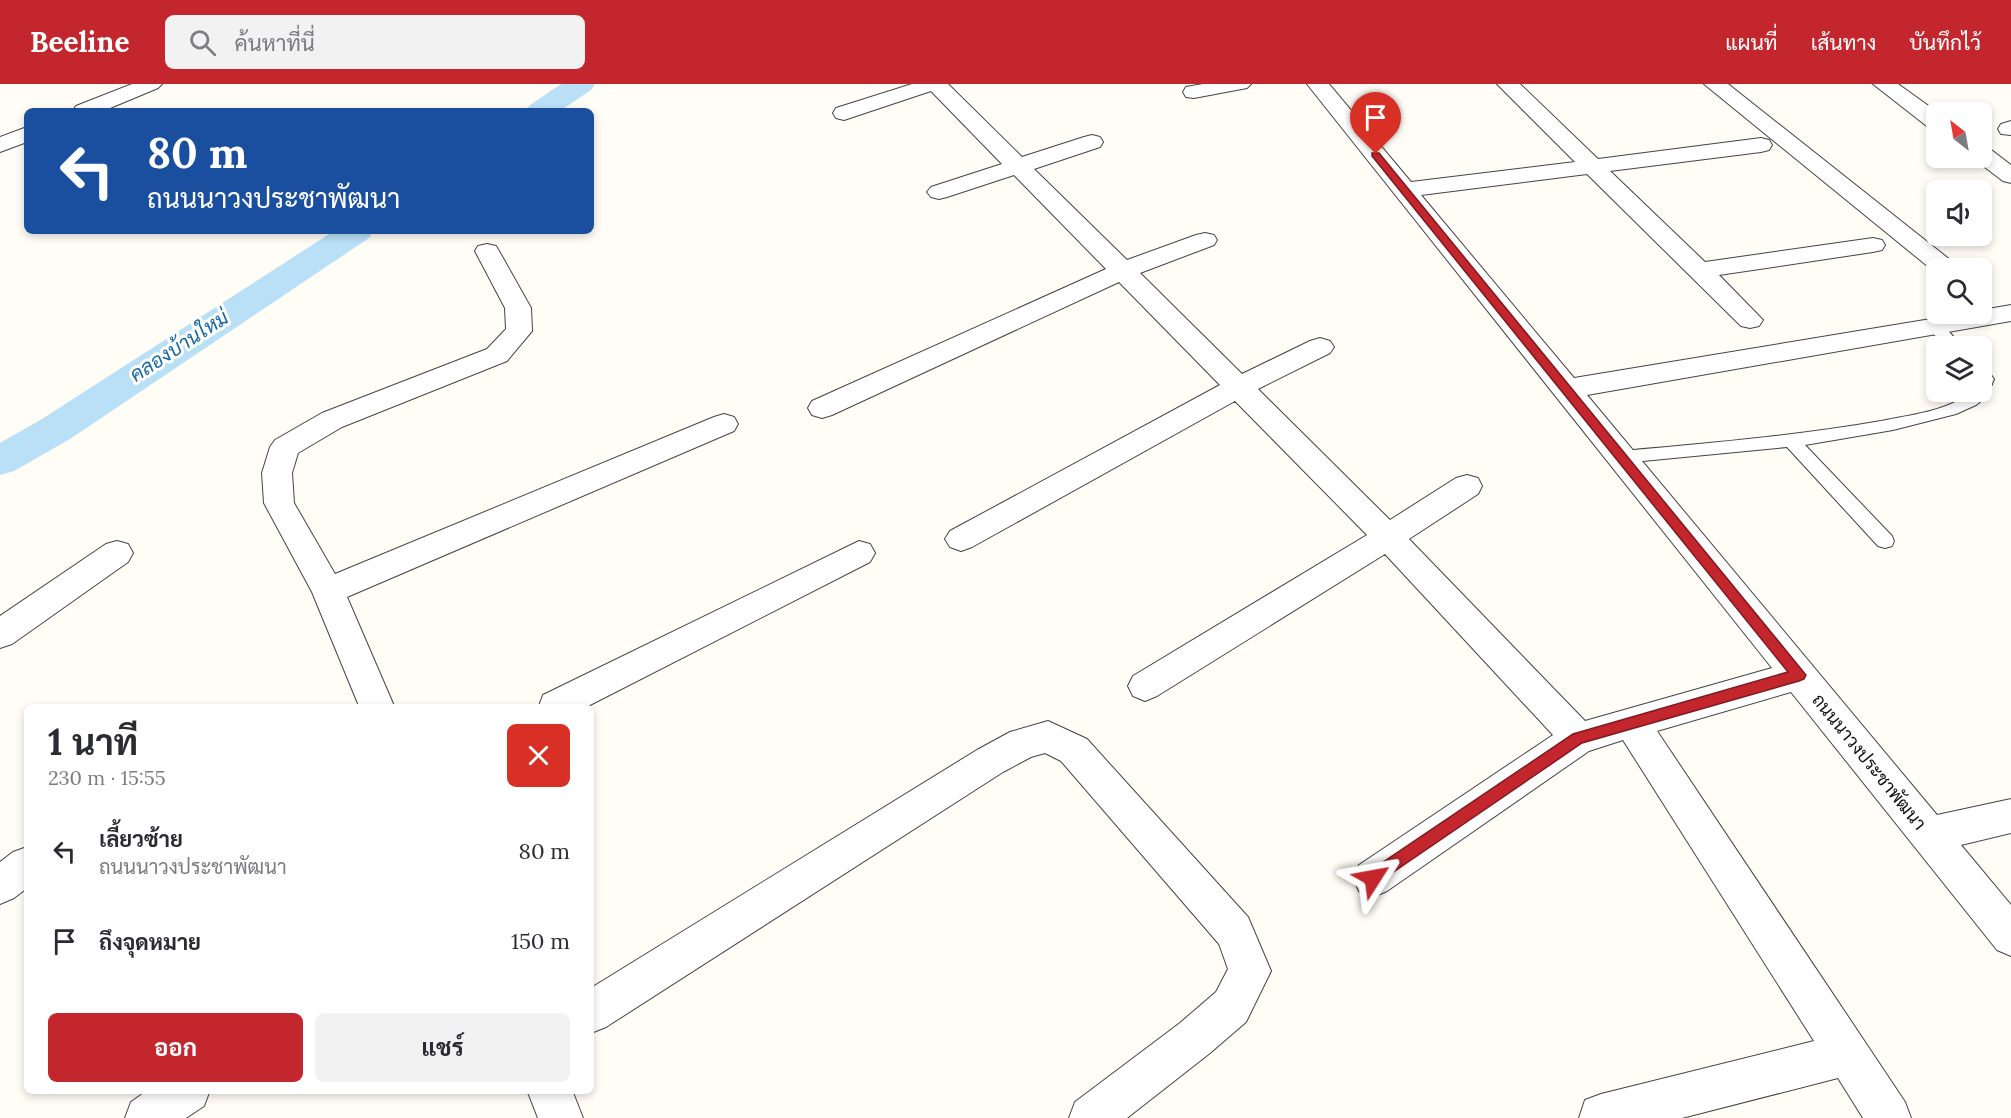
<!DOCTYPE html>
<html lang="th">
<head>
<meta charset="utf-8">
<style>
  :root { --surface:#fff; --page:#f2f2f3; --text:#2b2b33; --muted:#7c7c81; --accent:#c4262e }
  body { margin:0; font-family:Lora,Sarabun,serif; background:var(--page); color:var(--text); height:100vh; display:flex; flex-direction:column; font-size:22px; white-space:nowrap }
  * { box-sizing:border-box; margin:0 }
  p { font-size:20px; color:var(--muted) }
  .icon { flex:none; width:33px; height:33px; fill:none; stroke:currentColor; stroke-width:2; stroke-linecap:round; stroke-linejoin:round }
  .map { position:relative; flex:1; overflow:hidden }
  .details { position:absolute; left:24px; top:620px; width:570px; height:390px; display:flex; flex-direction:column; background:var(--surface); border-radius:9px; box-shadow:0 3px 9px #0003 }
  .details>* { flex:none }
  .hud { position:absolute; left:24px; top:24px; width:570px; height:126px; border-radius:9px; box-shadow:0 3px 9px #0003; background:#1a4fa0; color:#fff; overflow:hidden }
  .needle { width:39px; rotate:329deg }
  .tools { position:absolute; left:1926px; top:18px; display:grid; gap:12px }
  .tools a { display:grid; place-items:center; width:66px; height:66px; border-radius:9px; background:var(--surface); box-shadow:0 3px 9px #0003; font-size:30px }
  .pin { position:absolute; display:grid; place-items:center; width:51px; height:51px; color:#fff; margin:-62px -26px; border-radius:50% 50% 50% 0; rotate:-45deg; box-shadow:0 0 6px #0007 }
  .pin .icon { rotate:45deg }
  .me { position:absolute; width:66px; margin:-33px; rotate:56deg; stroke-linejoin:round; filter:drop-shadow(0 0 4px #0008) }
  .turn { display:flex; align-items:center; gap:21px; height:126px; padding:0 24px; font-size:27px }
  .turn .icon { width:78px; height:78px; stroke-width:2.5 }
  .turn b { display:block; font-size:42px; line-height:51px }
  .round { display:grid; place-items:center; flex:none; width:63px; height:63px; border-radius:9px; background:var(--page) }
  .headline { display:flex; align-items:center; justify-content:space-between; height:102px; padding:0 24px }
  h1 { font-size:36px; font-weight:700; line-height:45px }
  .primary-button { display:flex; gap:12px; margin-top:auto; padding:12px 24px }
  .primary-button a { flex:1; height:69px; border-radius:9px; background:var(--accent); color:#fff; font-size:24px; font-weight:700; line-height:69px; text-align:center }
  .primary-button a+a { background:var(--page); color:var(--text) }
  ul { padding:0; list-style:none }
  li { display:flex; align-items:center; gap:18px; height:90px; padding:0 24px }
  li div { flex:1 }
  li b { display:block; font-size:22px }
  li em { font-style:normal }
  header { display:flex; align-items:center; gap:36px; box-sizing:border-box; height:84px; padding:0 30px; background:var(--accent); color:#fff }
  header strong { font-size:28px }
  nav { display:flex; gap:33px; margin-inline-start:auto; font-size:21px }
  .search { width:420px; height:54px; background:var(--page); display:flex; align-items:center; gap:15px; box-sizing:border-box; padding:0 21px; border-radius:9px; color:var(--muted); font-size:22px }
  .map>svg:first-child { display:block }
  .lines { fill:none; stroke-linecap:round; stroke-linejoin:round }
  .canal { fill:#b9e0f7; fill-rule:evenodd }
  .service-casing { stroke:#444; stroke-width:2 }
  .minor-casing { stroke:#444; stroke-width:2 }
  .service { fill:#fff; fill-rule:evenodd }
  .minor { fill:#fff; fill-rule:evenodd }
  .route { fill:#c4262e; stroke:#7f191e; stroke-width:1.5 }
  .labels { text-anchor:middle; stroke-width:6; stroke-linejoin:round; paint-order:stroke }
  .street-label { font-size:18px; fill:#111; stroke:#fff }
  .water-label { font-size:20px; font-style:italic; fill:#1768a6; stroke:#fff }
</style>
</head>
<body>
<header>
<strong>Beeline</strong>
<div class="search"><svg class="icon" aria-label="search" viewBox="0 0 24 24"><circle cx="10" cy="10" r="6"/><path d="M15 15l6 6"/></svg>ค้นหาที่นี่</div>
<nav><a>แผนที่</a><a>เส้นทาง</a><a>บันทึกไว้</a></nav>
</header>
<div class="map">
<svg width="2011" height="1034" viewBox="0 0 2011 1034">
  <rect width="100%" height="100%" fill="#fffdf5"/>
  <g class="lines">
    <path class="canal" d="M561,0H595L591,6L560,27H525L530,21Z
      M334,147H374L369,154L70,355L14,387L0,391V359L42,335Z"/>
    <g class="service-casing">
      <path id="service" d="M1934,237L1940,238L1962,262H1945L1926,242Z
        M1982,286L1988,287L1994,295L1987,312L1976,321L1956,330L1893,346L1805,361L1892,452L1894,457L1892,462L1885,464L1878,462L1787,363L1622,379L1616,377L1613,373L1616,369L1622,367C1709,359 1795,352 1881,337C1910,331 1948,327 1971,308H1982Z"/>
    </g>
    <g class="minor-casing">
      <path id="minor" d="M132,0H162L158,4L103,27H73L76,22Z
        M912,0H948L1022,73L1084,53L1092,51L1100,53L1103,58L1100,63L1034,85L1127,176L1196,151L1205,149L1214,151L1217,156L1214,161L1140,189L1242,290L1310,257L1320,254L1330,257L1334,263L1330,269L1258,305L1390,436L1456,394L1467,391L1478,394L1482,402L1478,410L1409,455L1585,637L1772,584L1307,0H1329L1411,98L1575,78L1497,0H1520L1598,75L1761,54L1769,56L1772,61L1769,66L1761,68L1610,87L1705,178L1873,154L1882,156L1885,161L1882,166L1873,168L1719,191L1763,236L1759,242L1750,244L1741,242L1587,90L1421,111L1574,294L1961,230H1982V226L2011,221V237L1587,311L1937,731L2011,715V749L1961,761L2011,821V872L1997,866L1791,608L1657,647L1863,955L1905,1018L1911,1034H1863L1838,994L1682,1034H1579L1585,1016L1601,1010L1814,957L1623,656L1589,667L1387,807L1373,813L1359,807L1353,794L1359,781L1553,651L1385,470L1157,612L1145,617L1133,612L1128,602L1133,592L1367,451L1235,317L972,463L961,467L950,463L945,455L950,447L1220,301L1119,198L832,331L822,334L812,331L808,324L812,317L1106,185L1014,91L947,113L939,115L931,113L927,108L931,103L1002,80L931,7L844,36L836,34L833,29L836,24Z
        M1203,0H1251L1247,4L1194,14L1186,13L1183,8L1186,3Z
        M1704,0H1728L1954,179L1957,184H1936V189Z
        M1873,0H1898L1937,28L1936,44L1928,43Z
        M2011,37V51L2001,50L1998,45L2001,40Z
        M27,43V58L0,68V53Z
        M1982,63L1990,65L2011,81V99L2003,97L1974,75L1982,74Z
        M487,160L496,162L499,167L531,224L532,247L507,277L342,343L298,369L292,389L294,419L335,490L714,333L724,330L734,333L738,340L734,347L347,513L394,622H359L312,508L264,419L262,389L270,363L275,356L322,329L487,265L506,245L505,224L475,167L478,162Z
        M117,457L128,460L133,469L128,478L12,560L0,564V532L106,460Z
        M859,457L870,460L875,469L870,478L588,622H539L543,611Z
        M1048,637L1087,655L1248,833L1271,887L1246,938L1210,969L1127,1034H1069L1075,1018L1180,939L1216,908L1228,885L1219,860L1061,677L1045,669L1031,673L1003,688L606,943L591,949V904L977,666L1010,648Z
        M27,763V804L14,814L0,820V778L13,768Z
        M148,1006H210L204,1022L186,1034H125L131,1018Z
        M527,1006H572L583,1034H538Z"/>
    </g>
    <use href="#service" class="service"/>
    <use href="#minor" class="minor"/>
  </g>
  <path class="route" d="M1372,69H1379L1806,591L1804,595L1799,597L1582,659L1373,802L1367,799L1365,794L1367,789L1573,650L1788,588L1372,72Z"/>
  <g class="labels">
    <g class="street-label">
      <text transform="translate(1869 678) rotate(51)" y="6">ถนนนาวงประชาพัฒนา</text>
    </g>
    <g class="water-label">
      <text transform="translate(179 262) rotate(-33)" y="7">คลองบ้านใหม่</text>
    </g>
  </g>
</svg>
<div class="tools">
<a><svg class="needle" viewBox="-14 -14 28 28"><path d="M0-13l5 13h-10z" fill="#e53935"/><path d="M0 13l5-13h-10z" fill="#7c7c81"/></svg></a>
<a><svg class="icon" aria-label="sound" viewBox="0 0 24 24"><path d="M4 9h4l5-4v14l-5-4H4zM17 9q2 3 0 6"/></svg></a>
<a><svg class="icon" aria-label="search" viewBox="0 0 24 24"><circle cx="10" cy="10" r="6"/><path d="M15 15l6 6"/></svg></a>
<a><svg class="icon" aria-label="layers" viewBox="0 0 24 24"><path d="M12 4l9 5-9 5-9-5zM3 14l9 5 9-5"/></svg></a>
</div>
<div class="pin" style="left:1376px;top:70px;background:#d93025"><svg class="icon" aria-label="arrive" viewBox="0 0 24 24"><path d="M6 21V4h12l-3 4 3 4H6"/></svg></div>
<svg class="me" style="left:1373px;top:794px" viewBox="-20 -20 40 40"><path d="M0-17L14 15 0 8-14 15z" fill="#c4262e" stroke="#fff" stroke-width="4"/></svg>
<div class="hud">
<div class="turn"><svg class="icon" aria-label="left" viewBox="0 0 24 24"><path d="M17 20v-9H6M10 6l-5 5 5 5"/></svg><div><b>80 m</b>ถนนนาวงประชาพัฒนา</div></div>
</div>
<section class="details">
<div class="headline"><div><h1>1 นาที</h1><p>230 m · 15:55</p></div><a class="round" style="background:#d93025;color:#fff"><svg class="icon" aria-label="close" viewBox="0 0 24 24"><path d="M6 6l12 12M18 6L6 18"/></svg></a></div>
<ul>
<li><svg class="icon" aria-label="left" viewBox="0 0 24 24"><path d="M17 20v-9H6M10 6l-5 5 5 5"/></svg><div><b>เลี้ยวซ้าย</b><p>ถนนนาวงประชาพัฒนา</p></div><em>80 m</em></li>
<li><svg class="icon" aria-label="arrive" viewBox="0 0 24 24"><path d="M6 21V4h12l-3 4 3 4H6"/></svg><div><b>ถึงจุดหมาย</b></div><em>150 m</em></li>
</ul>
<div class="primary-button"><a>ออก</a><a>แชร์</a></div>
</section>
</div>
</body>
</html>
